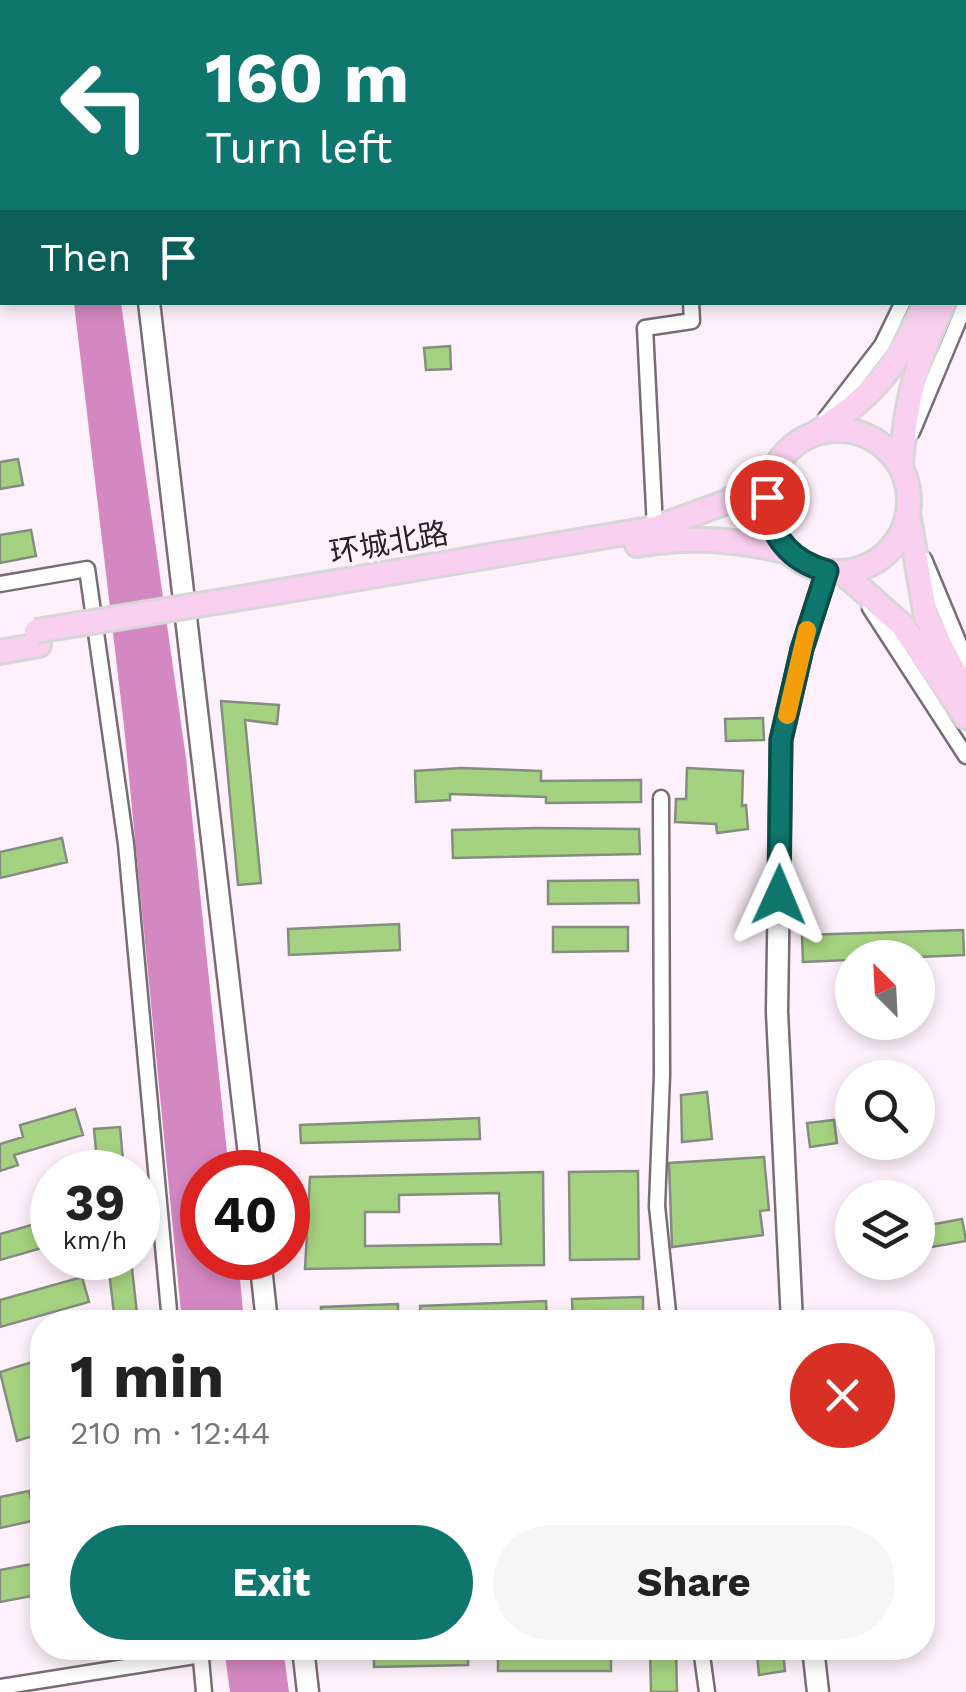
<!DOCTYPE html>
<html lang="en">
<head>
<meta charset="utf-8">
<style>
  :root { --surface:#fff; --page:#f6f6f6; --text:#222; --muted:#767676; --accent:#0f766e }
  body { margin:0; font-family:"Work Sans","Noto Sans SC",sans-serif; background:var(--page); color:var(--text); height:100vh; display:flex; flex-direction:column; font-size:38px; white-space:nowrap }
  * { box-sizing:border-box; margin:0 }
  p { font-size:32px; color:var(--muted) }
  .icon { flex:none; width:55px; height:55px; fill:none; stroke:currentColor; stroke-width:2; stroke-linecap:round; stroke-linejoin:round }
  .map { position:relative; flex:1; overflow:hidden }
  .drawer { position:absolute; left:30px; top:1310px; width:905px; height:350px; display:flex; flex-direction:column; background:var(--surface); border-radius:40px; box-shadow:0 5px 15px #0003 }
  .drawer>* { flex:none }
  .banner { position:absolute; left:0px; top:0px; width:968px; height:305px; box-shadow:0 5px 15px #0003; background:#0f766e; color:#fff; overflow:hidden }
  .needle { width:65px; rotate:336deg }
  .buttons { position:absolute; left:835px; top:940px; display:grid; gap:20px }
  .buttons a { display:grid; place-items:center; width:100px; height:100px; border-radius:50%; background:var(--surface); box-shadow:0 5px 15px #0003; font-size:50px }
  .speed { position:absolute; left:30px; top:1150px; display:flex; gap:20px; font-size:50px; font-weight:700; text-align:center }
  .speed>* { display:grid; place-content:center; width:130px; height:130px; border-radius:50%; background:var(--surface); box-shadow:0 5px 15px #0003; line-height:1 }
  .speed small { font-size:25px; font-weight:400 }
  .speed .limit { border:15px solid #d22; background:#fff; color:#111 }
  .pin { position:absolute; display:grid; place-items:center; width:85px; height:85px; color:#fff; margin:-42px; border:5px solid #fff; border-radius:50%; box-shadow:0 2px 10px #0007 }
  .me { position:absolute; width:110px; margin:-55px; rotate:1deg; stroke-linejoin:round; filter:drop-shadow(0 0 8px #0008) }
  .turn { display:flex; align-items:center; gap:35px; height:210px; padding:0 40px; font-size:45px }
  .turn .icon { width:130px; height:130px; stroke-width:2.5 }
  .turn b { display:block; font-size:70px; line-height:85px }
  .then { display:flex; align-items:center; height:95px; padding:0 40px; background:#0003; gap:20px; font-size:38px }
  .round { display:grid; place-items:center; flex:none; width:105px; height:105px; border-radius:52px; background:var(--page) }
  .headline { display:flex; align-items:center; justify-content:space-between; height:170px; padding:0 40px }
  h1 { font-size:60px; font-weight:700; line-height:75px }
  .action { display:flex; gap:20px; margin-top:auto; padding:20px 40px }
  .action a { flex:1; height:115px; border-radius:60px; background:var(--accent); color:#fff; font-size:40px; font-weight:700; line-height:115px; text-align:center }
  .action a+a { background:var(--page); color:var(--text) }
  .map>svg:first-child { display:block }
  .water { fill:#d488c2 }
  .building { fill:#a5d280; stroke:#858c80; stroke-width:2.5; fill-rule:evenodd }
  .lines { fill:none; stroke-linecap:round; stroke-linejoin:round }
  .lane-casing { stroke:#786c75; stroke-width:12 }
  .street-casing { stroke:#786c75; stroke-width:19 }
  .secondary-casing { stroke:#786c75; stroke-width:25 }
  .primary-casing { stroke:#d8d7d8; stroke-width:28 }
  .lane { stroke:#fff; stroke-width:8 }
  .street { stroke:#fff; stroke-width:14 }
  .secondary { stroke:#fff; stroke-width:20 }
  .primary { stroke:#f9d0ef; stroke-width:22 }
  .primary-bridge-casing { stroke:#d8d7d8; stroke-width:28; stroke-linecap:butt }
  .primary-bridge { stroke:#f9d0ef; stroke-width:22 }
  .route-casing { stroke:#0a4d48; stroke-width:25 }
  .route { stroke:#0f766e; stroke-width:18 }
  .slow { stroke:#f59e0b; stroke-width:18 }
  .labels { text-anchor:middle; stroke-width:8; stroke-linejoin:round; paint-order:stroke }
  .street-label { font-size:30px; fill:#272225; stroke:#fff1fb }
</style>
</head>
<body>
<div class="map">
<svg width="966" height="1692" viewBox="0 0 966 1692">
  <rect width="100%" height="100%" fill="#fff1fb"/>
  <path class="water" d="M74,303H121L186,758L229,1172H202V1258H238L244,1322H182L124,726Z
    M224,1648H283L289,1692H230Z"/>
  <path class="building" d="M450,346L451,369L426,370L424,348Z
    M18,459L23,485L0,489V462Z
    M31,530L36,556L0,563V535Z
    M221,701L279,705L277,724L245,720L261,883L238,885Z
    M763,718L764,740L726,741L725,719Z
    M461,768L541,771V781L641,780V802L546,803V797L450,794V800L416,802L415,771Z
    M687,768L743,771L742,806L746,805L748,829L717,833L716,824L675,822L676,799H686Z
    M536,828L639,829L640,854L453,858L452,830Z
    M62,838L67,862L0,878V852Z
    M638,880L639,903L548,904V881Z
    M399,924L400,950L289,955L288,929Z
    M553,927H628V951L553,952Z
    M963,930L964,955L803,962L802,935Z
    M707,1092L712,1139L682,1142L681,1095Z
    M75,1109L83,1135L14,1155L18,1165L0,1171V1144L23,1137L20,1125Z
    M479,1118L480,1139L301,1143L300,1125Z
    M834,1120L837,1143L810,1147L807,1123Z
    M120,1127L124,1172H98L94,1129Z
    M764,1157L769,1210L760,1211L763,1235L672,1247L669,1163Z
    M638,1171L639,1259L570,1260L569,1172Z
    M543,1172L544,1265L305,1269L310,1177ZM499,1193L501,1244L365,1246V1212H399V1195Z
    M52,1219V1245L0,1260V1234Z
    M962,1219L966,1241L920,1249L918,1227Z
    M131,1260L138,1322H115L108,1263Z
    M82,1277L89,1302L0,1327V1300Z
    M643,1297V1322H573L572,1299Z
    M546,1301L547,1322H421L420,1306Z
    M398,1304V1322H322L321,1307Z
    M42,1359V1433L17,1441L0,1372Z
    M29,1491L36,1520L0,1528V1497Z
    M42,1562V1594L0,1602V1570Z
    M374,1648H468V1665L374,1667Z
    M498,1648H611V1671H498Z
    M650,1648H676L677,1692H651Z
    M783,1652L785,1671L759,1675L757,1655Z"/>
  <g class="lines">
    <g class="lane-casing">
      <path id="lane" d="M0,135H2"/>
    </g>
    <g class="street-casing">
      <path id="street" d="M694,2L696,0
        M965,180L966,178
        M826,418L882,345L903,302
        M912,432L966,303
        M655,528L645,328L692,321L691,302
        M924,559L966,660
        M0,584L87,569L126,844L170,1322
        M870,608L966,756
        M661,798L662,1075L657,1206L669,1322
        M200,1648L204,1692
        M701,1648L707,1692
        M0,1687L201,1655"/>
    </g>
    <g class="secondary-casing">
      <path id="secondary" d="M187,2L188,0
        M149,302L251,1172
        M260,1258L267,1322
        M792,1322L777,1012L781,739L802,649L827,571
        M303,1648L308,1692
        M813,1648L818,1692"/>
    </g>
    <g class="primary-casing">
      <path id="primary" d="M965,224L966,222
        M965,259L966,257
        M767 501a71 71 0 1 1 142 0a71 71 0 1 1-142 0Z
        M819,431C879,392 896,365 927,302
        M901,466C905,405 917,357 944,302
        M909,518L926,617L964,690
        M637,545C690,536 737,539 788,552
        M842,572L903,626L966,717
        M247,597L655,528L727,502L775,468
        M0,652L39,645"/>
    </g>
    <use href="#lane" class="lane"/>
    <use href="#street" class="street"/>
    <use href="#secondary" class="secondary"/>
    <use href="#primary" class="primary"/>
    <g class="primary-bridge-casing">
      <path id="primary-bridge" d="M36,631L247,597"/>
    </g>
    <use href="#primary-bridge" class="primary-bridge"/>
  </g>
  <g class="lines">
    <g class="route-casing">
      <path id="route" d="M767,497C769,536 790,561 827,571L802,649L781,740L779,895"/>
    </g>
    <use href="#route" class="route"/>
    <path class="slow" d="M787,715L807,630"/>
  </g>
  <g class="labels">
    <g class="street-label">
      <text transform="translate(389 543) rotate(-10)" y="10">环城北路</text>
    </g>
  </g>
</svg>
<div class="buttons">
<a><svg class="needle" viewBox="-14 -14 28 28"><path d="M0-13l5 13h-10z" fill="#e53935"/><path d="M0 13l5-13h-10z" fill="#767676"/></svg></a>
<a><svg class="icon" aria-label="search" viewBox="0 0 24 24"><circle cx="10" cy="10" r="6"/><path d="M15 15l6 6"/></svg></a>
<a><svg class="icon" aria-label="layers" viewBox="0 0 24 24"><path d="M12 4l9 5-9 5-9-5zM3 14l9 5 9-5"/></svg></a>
</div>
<div class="speed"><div>39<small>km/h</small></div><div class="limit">40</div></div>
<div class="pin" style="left:767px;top:497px;background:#d93025"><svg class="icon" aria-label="arrive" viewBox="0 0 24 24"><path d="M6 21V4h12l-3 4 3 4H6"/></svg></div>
<svg class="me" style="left:779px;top:895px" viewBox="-20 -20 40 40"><path d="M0-17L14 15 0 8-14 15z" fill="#0f766e" stroke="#fff" stroke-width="4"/></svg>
<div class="banner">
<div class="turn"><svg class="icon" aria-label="left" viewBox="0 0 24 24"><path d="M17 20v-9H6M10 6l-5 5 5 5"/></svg><div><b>160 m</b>Turn left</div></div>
<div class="then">Then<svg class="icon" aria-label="arrive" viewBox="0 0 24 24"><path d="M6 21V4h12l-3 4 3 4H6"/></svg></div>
</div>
<section class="drawer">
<div class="headline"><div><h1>1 min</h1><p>210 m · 12:44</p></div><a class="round" style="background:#d93025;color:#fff"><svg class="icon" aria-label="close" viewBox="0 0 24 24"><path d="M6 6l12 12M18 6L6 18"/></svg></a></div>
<div class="action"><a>Exit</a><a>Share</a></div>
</section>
</div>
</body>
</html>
